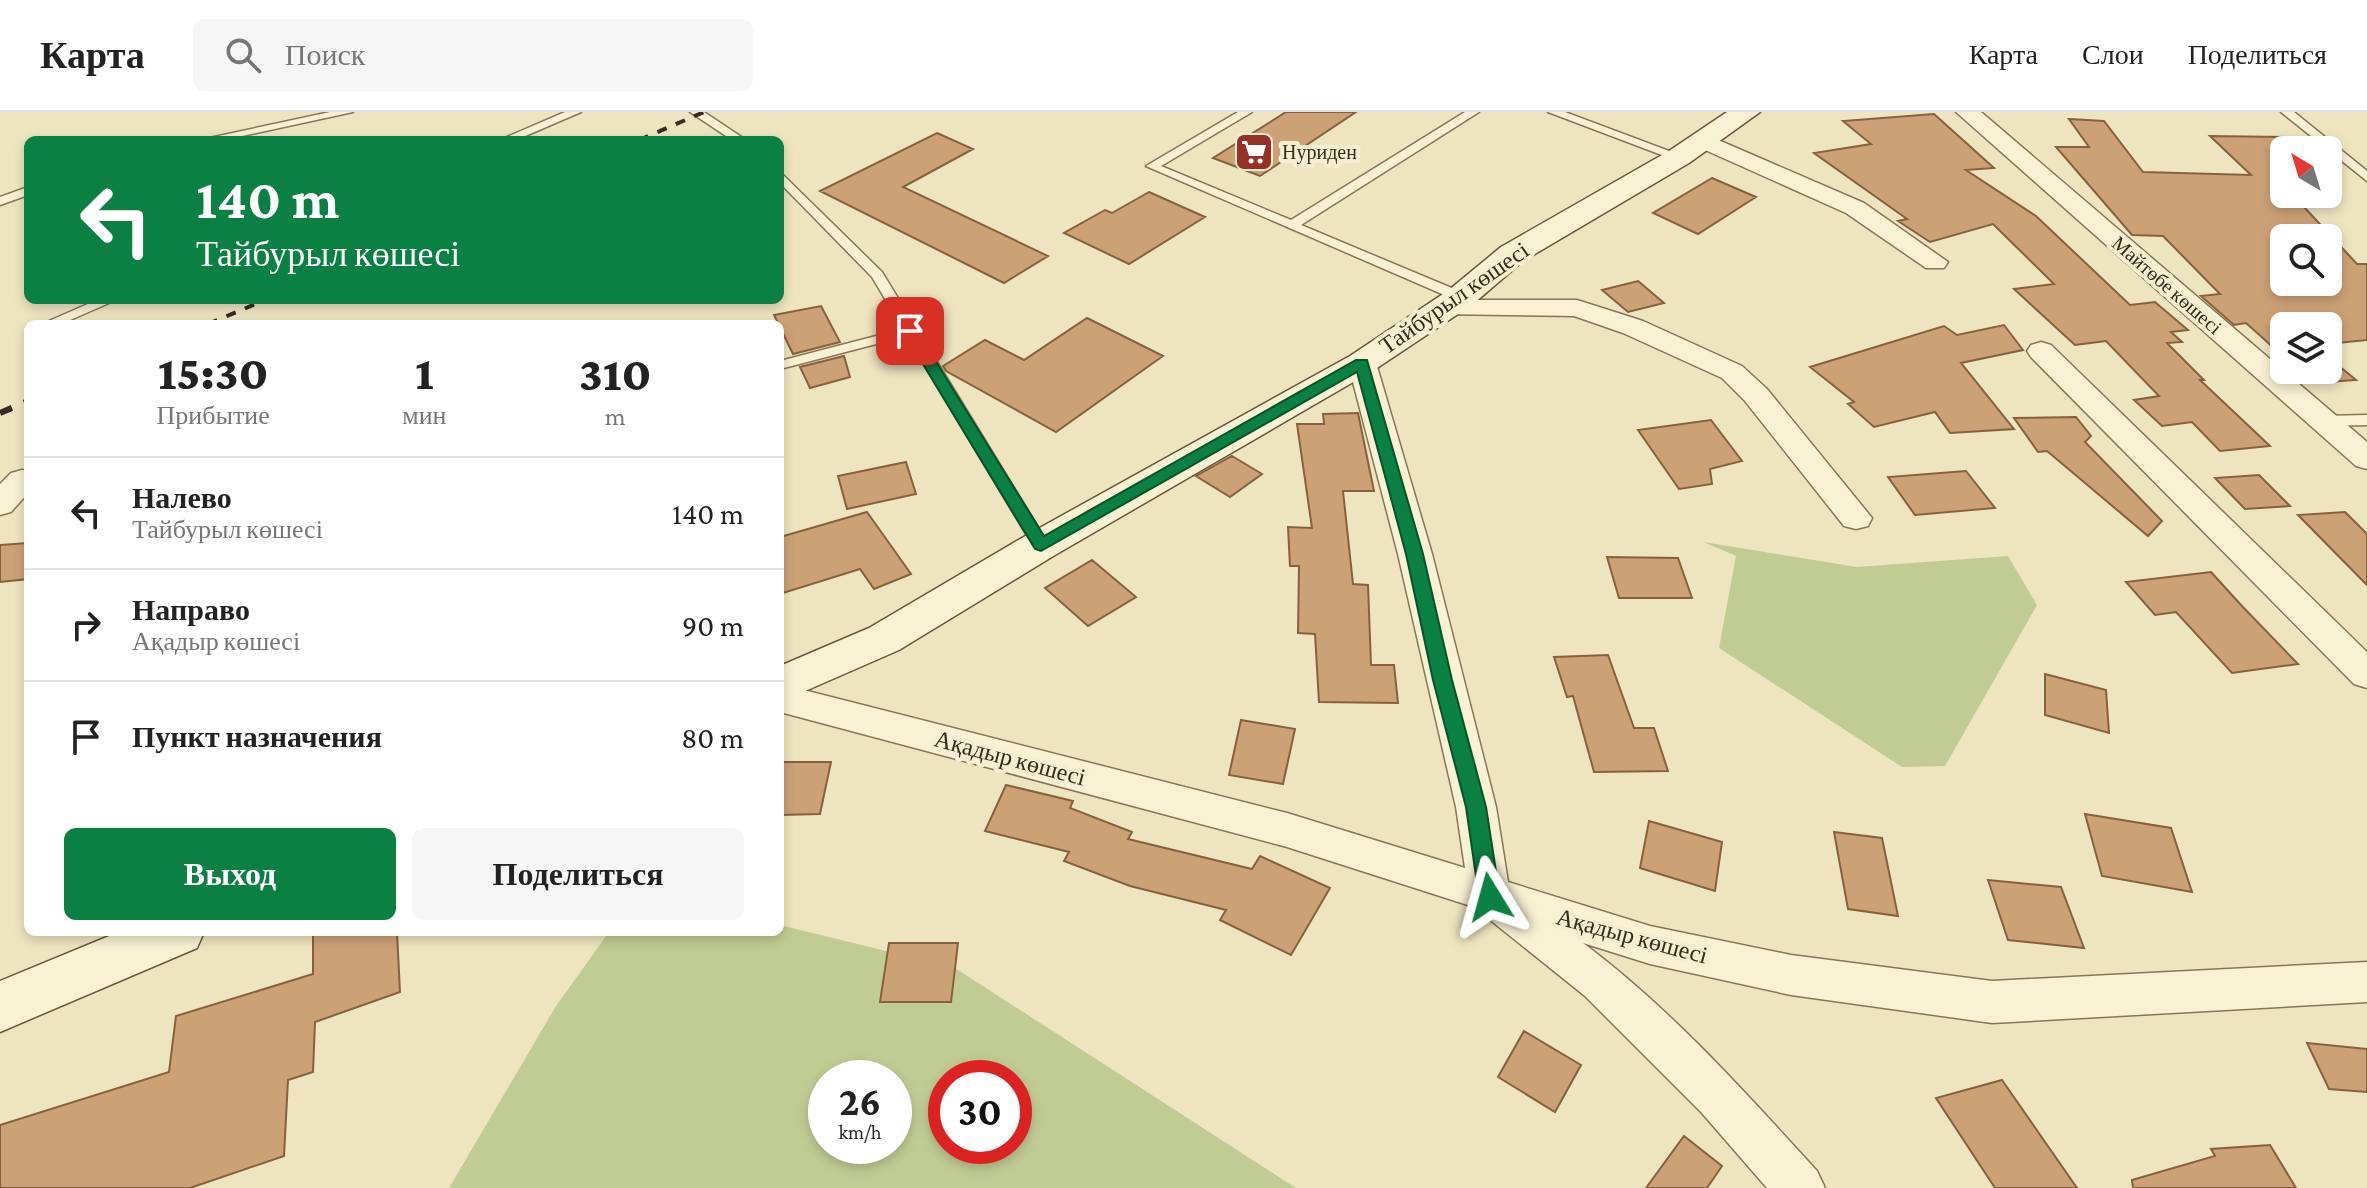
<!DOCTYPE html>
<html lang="ru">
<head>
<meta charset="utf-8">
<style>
  :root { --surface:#fff; --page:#f6f6f6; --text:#222; --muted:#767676; --line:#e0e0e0; --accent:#0b8043 }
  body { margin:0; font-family:"Crimson Pro",serif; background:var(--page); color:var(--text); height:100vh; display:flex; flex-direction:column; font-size:30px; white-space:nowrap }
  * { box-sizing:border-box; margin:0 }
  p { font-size:26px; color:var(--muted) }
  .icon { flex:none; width:44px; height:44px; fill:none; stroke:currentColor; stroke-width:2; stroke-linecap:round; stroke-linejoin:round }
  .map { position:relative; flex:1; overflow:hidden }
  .side { position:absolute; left:24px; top:208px; width:760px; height:616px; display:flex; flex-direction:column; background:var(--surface); border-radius:12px; box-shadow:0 4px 12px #0003 }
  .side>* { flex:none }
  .top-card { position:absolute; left:24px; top:24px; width:760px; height:168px; border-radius:12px; box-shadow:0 4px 12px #0003; background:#0b8043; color:#fff; overflow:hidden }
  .needle { width:52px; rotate:322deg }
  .buttons { position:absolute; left:2270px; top:24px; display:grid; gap:16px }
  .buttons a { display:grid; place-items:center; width:72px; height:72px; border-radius:12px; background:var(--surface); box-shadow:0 4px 12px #0003; font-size:40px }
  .speed { position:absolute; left:808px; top:948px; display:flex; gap:16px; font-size:40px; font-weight:700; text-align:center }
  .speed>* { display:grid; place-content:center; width:104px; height:104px; border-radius:50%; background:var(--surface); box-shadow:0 4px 12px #0003; line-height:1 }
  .speed small { font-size:20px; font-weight:400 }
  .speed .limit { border:12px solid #d22; background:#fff; color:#111 }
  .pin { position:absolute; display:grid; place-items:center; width:68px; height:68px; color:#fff; margin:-34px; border-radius:16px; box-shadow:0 4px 12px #0006 }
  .me { position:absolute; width:88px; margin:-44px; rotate:352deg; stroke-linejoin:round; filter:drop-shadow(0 0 6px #0008) }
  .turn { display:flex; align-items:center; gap:28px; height:168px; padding:0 40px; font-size:36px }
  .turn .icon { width:104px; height:104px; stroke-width:2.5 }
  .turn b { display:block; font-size:56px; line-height:68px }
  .eta { display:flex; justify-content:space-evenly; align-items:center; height:136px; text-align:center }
  .eta b { font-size:48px; font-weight:800; line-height:56px }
  .cta { display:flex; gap:16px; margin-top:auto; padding:16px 40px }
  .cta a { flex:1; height:92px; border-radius:12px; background:var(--accent); color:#fff; font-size:32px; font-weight:800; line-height:92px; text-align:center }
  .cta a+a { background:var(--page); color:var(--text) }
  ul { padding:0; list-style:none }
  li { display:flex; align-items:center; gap:24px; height:112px; padding:0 40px; border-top:2px solid var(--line) }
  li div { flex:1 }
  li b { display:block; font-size:30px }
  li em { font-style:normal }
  header { display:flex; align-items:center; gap:48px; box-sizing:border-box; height:112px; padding:0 40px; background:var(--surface); border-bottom:2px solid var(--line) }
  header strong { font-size:38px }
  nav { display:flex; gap:44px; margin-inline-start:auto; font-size:28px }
  .search { width:560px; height:72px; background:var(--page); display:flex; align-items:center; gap:20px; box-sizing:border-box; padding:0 28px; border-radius:12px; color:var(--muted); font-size:30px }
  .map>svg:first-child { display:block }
  .green { fill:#c1cc94; fill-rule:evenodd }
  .building { fill:#cda176; stroke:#87613e; stroke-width:2; fill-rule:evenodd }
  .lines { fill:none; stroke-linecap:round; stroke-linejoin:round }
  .service-casing { stroke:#887558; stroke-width:3 }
  .minor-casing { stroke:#887558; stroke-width:3 }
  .secondary-casing { stroke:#69563b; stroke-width:3 }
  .service { fill:#f9f1d4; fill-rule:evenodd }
  .minor { fill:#f9f1d4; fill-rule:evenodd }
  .secondary { fill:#f9f1d4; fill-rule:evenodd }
  .rail-far1 { stroke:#372c1d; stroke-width:4; stroke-dasharray:10 10; stroke-linecap:butt }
  .rail { stroke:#372c1d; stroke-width:6; stroke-dasharray:13 13; stroke-linecap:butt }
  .route { fill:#0b8043; stroke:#07532c; stroke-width:2 }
  .labels { text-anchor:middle; stroke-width:8; stroke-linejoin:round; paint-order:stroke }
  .far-poi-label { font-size:20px; fill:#372c1d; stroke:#f6eed0; text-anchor:start }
  .far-street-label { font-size:20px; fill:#372c1d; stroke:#f6eed0 }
  .street-label { font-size:24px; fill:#372c1d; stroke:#f6eed0 }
</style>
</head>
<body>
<header>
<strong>Карта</strong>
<div class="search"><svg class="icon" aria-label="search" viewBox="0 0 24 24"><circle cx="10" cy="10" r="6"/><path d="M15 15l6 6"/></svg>Поиск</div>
<nav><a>Карта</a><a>Слои</a><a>Поделиться</a></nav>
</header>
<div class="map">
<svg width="2367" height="1076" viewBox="0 0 2367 1076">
  <rect width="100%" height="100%" fill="#eee5c0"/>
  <path class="green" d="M1703,430L1857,455L2008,444L2037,493L1945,654L1902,655L1719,536L1736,444Z
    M780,813L955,856L1296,1076H449L556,894L609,820H780ZM826,966H894V1034H826ZM946,966H1014V1034H946Z"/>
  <path class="building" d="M1286,0H1356L1260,64L1213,46Z
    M1934,2L1994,56L1966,58L2036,104L2130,193L2155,190L2188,218L2171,220L2182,230L2167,231L2204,268H2200L2270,334L2220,339L2192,310L2162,314L2134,288L2159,284L2106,229L2075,233L2014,177L2054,172L1993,112L1930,130L1898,109L1907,107L1814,41L1871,32L1843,9Z
    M2069,7L2104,9L2143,60L2251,63L2210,24L2287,25L2302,38H2284V82H2292L2357,152H2367V228L2328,232V214H2284V245L2246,211L2234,213L2201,184L2220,182L2163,124L2132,123L2056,35H2089ZM2284,126H2328V170H2284Z
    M937,21L973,37L903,75L1048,144L1004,171L820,79Z
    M1712,66L1756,85L1698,122L1653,101Z
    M1149,80L1205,105L1129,152L1064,121L1105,98L1112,101Z
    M1638,169L1664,191L1628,200L1602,178Z
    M821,194L840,230L793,242L774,203Z
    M1087,206L1163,244L1056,320L946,259L943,254L985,228L1024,248Z
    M2004,213L2023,238L1961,251L2014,317L1950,321L1935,300L1874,315L1848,292L1854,290L1810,255L1944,214L1957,223Z
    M844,244L850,265L810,276L800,255Z
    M2328,245L2356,268L2313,271L2298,258H2328Z
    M1358,301L1374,379H1343L1353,472L1368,473L1371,553H1394L1398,591L1319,590L1315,522L1298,521L1299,454H1290L1288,415L1312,416L1297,312H1324L1323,302Z
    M2076,305L2091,324L2085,330L2162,409L2148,424L2047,339L2038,340L2014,306Z
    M1711,308L1742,349L1710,357L1712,372L1679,377L1638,318Z
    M1232,344L1262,362L1230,385L1196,364Z
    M906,350L916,382L847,397L838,364Z
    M1966,359L1995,396L1915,403L1888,365Z
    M2259,363L2290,394L2245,397L2215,366Z
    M867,400L911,462L874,477L860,457L780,482V425Z
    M2345,400L2367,422V473L2298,403Z
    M28,431V467L0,470V433Z
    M1607,445L1678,446L1692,486H1619Z
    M1092,448L1136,485L1088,514L1045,476Z
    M2211,460L2241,493L2298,552L2232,561L2176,500L2155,503L2126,470Z
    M1608,543L1634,616H1654L1668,659L1594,660L1573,584L1567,585L1554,545Z
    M2045,562L2106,578L2109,621L2045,603Z
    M1241,608L1295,617L1283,672L1229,663Z
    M780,650H831L820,702L780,703Z
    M1006,673L1073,689L1070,696L1132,720L1128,727L1252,757L1260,744L1330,776L1291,843L1220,808L1226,798L1130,774L1064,749L1069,740L985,719Z
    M2085,702L2171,716L2192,780L2102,764Z
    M1649,709L1722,730L1715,779L1640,756Z
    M1834,720L1882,726L1898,804L1848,797Z
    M1988,768L2061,775L2084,836L2008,828Z
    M313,820H397L400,880L315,910L313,960L288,968L284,1044L190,1076H0V1013L169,960L176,904L313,862Z
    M889,831H958L951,890H880Z
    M1524,919L1581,953L1555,1000L1498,965Z
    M2307,931L2367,937V980L2329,977Z
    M2002,968L2077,1076H1995L1936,986Z
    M1684,1024L1722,1054L1707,1076H1646Z
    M2270,1033L2296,1076H2133L2132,1068L2215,1044L2211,1037Z"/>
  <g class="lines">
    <g class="service-casing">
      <path id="service" d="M330,0H353L224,28H200Z
        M565,0H581L516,28H500Z
        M690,0H704L746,28H732Z
        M1238,0H1252L1161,54L1291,108L1465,0H1479L1301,113L1466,182V188H1456L1146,54Z
        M1548,0H1565L1685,45L1675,48Z
        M2281,0H2294L2367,59V69Z
        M780,60L882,160L1049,433L1047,437H1035L907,224L780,257V249L903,217L872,165L780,71Z
        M28,75V83L0,93V85Z
        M97,188H116L61,212H42Z
        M2367,303V313L2323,314L2315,309L2323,304Z"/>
    </g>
    <g class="minor-casing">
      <path id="minor" d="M1956,0H1981L2367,330V357L2356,354Z
        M1702,21L1864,91L1948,150L1944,156H1926L1846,101L1694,33L1690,28L1694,23Z
        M1445,188H1577L1643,209L1742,254L1767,277L1872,406L1868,414L1856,417L1844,414L1745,289L1722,266L1623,221L1574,204L1435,202L1431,196L1435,190Z
        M2041,230L2051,233L2367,540V576L2354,572L2031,245L2027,239L2031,233Z
        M1362,242L1372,245L1376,251L1432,442L1496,695L1508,770L1650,814L1791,843L1992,869L2367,850V890L1992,911L1791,883L1650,852L1583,831C1670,896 1744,979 1817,1059L1825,1076H1767L1701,1000L1585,884L1474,795L1287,735L780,600V572L1287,701L1465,756L1456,695L1398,442L1348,251L1352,245Z
        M22,358L28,359V381L11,400L0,403V372L11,361Z"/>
    </g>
    <g class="secondary-casing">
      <path id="secondary" d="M1727,0H1760L1689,51L1523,149L1473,192L1374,258L1055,443L899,538L780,590V554L869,516L1027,423L1350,244L1449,178L1501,135L1669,39Z
        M119,820H204L197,836L0,920V869Z"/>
    </g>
    <use href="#service" class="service"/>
    <use href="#minor" class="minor"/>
    <use href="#secondary" class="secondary"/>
    <path class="rail-far1" d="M639,28L704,0
      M208,212L265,188"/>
    <path class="rail" d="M0,301L28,289"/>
  </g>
  <path class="route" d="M910,215L917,219L1044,424L1356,248H1367L1423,442L1452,568L1486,695L1500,785L1497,791L1490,794L1482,791L1479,785L1466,695L1433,568L1406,442L1357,260L1041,439L1035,437L903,219Z"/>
  <defs>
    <g id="supermarket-square" transform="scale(2)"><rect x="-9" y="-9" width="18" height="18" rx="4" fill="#973027" stroke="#f6eed0"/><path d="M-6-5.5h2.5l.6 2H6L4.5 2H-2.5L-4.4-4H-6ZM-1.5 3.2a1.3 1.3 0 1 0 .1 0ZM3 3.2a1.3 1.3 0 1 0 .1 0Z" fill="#fff"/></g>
  </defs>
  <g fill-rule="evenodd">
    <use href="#supermarket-square" x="1254" y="40"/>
  </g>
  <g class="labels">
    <g class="far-poi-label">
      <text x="1282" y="47">Нуриден</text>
    </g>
    <g class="far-street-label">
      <text transform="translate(2167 173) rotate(41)" y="7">Майтөбе көшесі</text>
    </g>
    <g class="street-label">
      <text transform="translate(1454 186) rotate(-35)" y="8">Тайбурыл көшесі</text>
      <text transform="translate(1010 646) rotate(15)" y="8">Ақадыр көшесі</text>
      <text transform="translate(1632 824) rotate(15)" y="8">Ақадыр көшесі</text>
    </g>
  </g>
</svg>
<div class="buttons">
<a><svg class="needle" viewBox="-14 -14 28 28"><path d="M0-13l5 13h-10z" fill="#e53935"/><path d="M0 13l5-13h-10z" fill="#767676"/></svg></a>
<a><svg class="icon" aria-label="search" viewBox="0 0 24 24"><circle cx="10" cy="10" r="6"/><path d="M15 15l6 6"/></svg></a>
<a><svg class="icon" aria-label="layers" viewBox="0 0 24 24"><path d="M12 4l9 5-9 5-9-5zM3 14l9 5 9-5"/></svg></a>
</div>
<div class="speed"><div>26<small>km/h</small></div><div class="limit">30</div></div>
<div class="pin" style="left:910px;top:219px;background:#d93025"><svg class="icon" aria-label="arrive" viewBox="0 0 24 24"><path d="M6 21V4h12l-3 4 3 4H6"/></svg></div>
<svg class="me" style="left:1490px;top:785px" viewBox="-20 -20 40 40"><path d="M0-17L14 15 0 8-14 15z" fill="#0b8043" stroke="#fff" stroke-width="4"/></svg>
<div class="top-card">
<div class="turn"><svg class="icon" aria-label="left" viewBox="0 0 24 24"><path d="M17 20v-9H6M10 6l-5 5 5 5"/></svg><div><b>140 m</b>Тайбурыл көшесі</div></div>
</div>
<section class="side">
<div class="eta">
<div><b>15:30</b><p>Прибытие</p></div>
<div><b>1</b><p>мин</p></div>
<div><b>310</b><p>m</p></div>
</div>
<ul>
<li><svg class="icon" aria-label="left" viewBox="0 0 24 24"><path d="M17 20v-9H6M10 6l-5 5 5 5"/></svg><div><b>Налево</b><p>Тайбурыл көшесі</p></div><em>140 m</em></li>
<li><svg class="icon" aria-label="right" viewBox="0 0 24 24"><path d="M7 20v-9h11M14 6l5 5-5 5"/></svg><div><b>Направо</b><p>Ақадыр көшесі</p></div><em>90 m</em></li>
<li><svg class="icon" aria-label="arrive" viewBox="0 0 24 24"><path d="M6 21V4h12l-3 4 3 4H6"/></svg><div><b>Пункт назначения</b></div><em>80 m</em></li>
</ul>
<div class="cta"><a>Выход</a><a>Поделиться</a></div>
</section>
</div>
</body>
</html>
